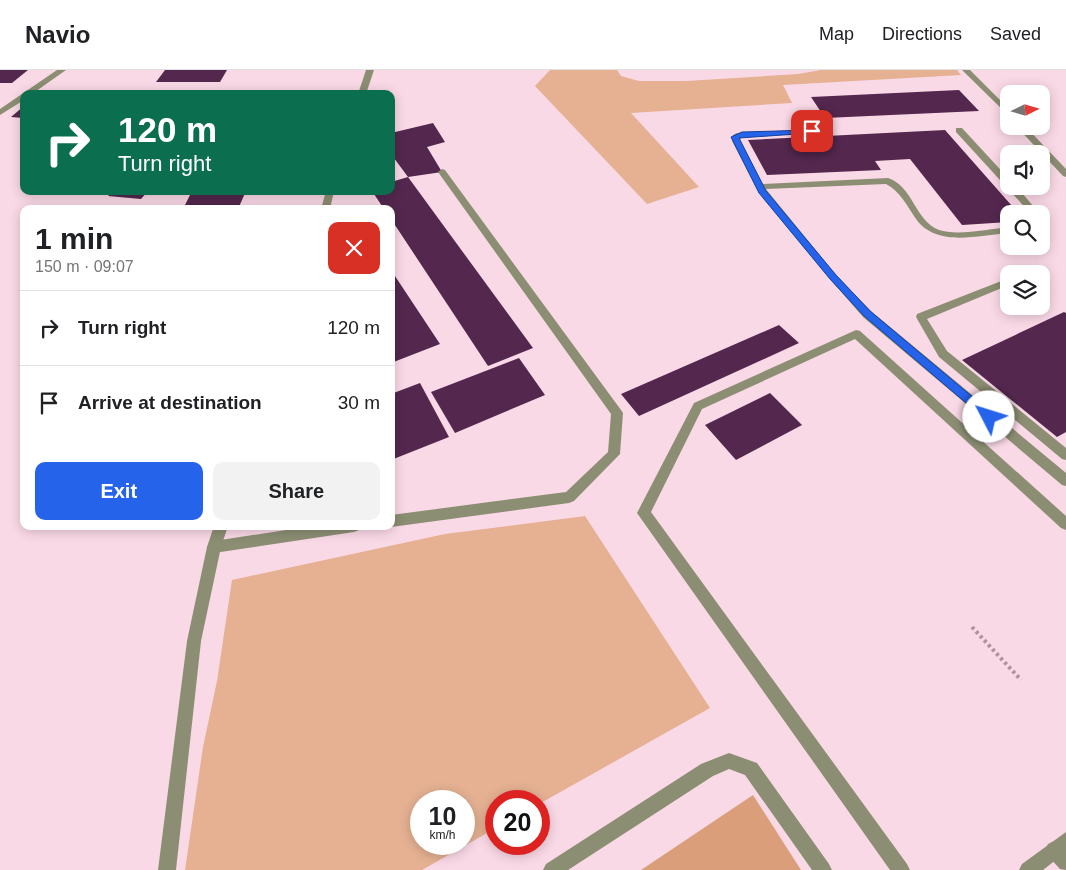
<!DOCTYPE html>
<html lang="en">
<head>
<meta charset="utf-8">
<style>
  :root { --surface:#fff; --page:#f2f2f2; --text:#202124; --muted:#757577; --line:#e0e0e0; --accent:#2563eb }
  body { margin:0; font-family:Arial,sans-serif; background:var(--page); color:var(--text); height:100vh; display:flex; flex-direction:column; font-size:19px; white-space:nowrap }
  * { box-sizing:border-box; margin:0 }
  p { font-size:16px; color:var(--muted) }
  .icon { flex:none; width:28px; height:28px; fill:none; stroke:currentColor; stroke-width:2; stroke-linecap:round; stroke-linejoin:round }
  .map { position:relative; flex:1; overflow:hidden }
  .drawer { position:absolute; left:20px; top:135px; width:375px; height:325px; display:flex; flex-direction:column; background:var(--surface); border-radius:10px; box-shadow:0 2px 12px #0003 }
  .drawer>* { flex:none }
  .banner { position:absolute; left:20px; top:20px; width:375px; height:105px; border-radius:10px; box-shadow:0 2px 12px #0003; background:#0b6e4f; color:#fff; overflow:hidden }
  .needle { width:32px; rotate:85deg }
  .controls { position:absolute; left:1000px; top:15px; display:grid; gap:10px }
  .controls a { display:grid; place-items:center; width:50px; height:50px; border-radius:10px; background:var(--surface); box-shadow:0 2px 12px #0003; font-size:25px }
  .speed { position:absolute; left:410px; top:720px; display:flex; gap:10px; font-size:25px; font-weight:700; text-align:center }
  .speed>* { display:grid; place-content:center; width:65px; height:65px; border-radius:50%; background:var(--surface); box-shadow:0 2px 12px #0003; line-height:1 }
  .speed small { font-size:12px; font-weight:400 }
  .speed .limit { border:8px solid #d22; background:#fff; color:#111 }
  .pin { position:absolute; display:grid; place-items:center; width:42px; height:42px; color:#fff; margin:-21px; border-radius:10px; box-shadow:0 2px 8px #0006 }
  .me { position:absolute; width:55px; margin:-28px; rotate:310deg; stroke-linejoin:round; filter:drop-shadow(0 0 4px #0008) }
  .turn { display:flex; align-items:center; gap:18px; height:105px; padding:0 15px; font-size:22px }
  .turn .icon { width:65px; height:65px; stroke-width:2.5 }
  .turn b { display:block; font-size:35px; line-height:42px }
  .round { display:grid; place-items:center; flex:none; width:52px; height:52px; border-radius:10px; background:var(--page) }
  .headline { display:flex; align-items:center; justify-content:space-between; height:85px; padding:0 15px }
  h1 { font-size:30px; font-weight:700; line-height:38px }
  .cta { display:flex; gap:10px; margin-top:auto; padding:10px 15px }
  .cta a { flex:1; height:58px; border-radius:10px; background:var(--accent); color:#fff; font-size:20px; font-weight:700; line-height:58px; text-align:center }
  .cta a+a { background:var(--page); color:var(--text) }
  ul { padding:0; list-style:none }
  li { display:flex; align-items:center; gap:15px; height:75px; padding:0 15px; border-top:1px solid var(--line) }
  li div { flex:1 }
  li b { display:block; font-size:19px }
  li em { font-style:normal }
  header { display:flex; align-items:center; gap:30px; box-sizing:border-box; height:70px; padding:0 25px; background:var(--surface); border-bottom:1px solid var(--line) }
  header strong { font-size:24px }
  nav { display:flex; gap:28px; margin-inline-start:auto; font-size:18px }
  .map>svg:first-child { display:block }
  .green { fill:#e5b192; fill-rule:evenodd }
  .forest { fill:#db9e7a }
  .building { fill:#54274f }
  .lines { fill:none; stroke-linecap:round; stroke-linejoin:round }
  .path { stroke:#ad939d; stroke-width:4; stroke-dasharray:3 3; stroke-linecap:butt }
  .service { fill:#8c8e73; fill-rule:evenodd }
  .minor { fill:#8c8e73; fill-rule:evenodd }
  .route { fill:#2563eb; stroke:#184099 }
</style>
</head>
<body>
<header>
<strong>Navio</strong>
<nav><a>Map</a><a>Directions</a><a>Saved</a></nav>
</header>
<div class="map">
<svg width="1066" height="800" viewBox="0 0 1066 800">
  <rect width="100%" height="100%" fill="#fad9e6"/>
  <path class="green" d="M550,0H617L621,6L639,11H686L798,4L821,0H957L961,5L783,15L792,33L631,43L699,117L647,134L535,16Z
    M585,446L710,638L539,734V731H496V758L422,800H185L203,677L217,611L232,510L445,464ZM421,731H464V774H421Z"/>
  <path class="forest" d="M753,725L801,800H641Z"/>
  <path class="building" d="M0,0H28L12,13H0Z
    M165,0H227L220,12H156Z
    M959,20L979,41L825,48L811,27Z
    M24,36V48L11,47Z
    M433,53L445,72L427,77L442,102L408,107L391,84V63Z
    M945,60L1019,144H1009V152L962,155L910,89L875,91L881,100L767,105L748,70Z
    M408,107L533,278L488,296L391,149V139H384L372,121H391V112Z
    M113,121H148L141,129L108,126Z
    M192,121H246L238,139H183Z
    M391,200L440,274L391,293Z
    M1064,242L1066,243V362L1057,367L962,290Z
    M779,255L799,273L639,346L621,324Z
    M519,288L545,325L455,363L431,322Z
    M420,313L449,367L391,390V324Z
    M770,323L802,355L736,390L705,355Z"/>
  <g class="lines">
    <path class="path" d="M972,557L1021,610"/>
    <path class="service" d="M57,0H66L32,24H24V30L0,45V39Z
      M962,0H970L1009,39V46Z
      M1016,56H1025L1066,99V107L1063,106Z
      M956,58H962L1009,109V116H1016L1040,144H1031L956,62Z
      M811,59L815,61L814,63L741,67L740,71L763,114L888,108C913,116 915,151 939,160C957,166 990,159 1009,157V163C978,165 937,178 916,149C907,136 901,122 886,114L766,119L836,205L871,241L1066,403V416L1062,415L863,247L830,209L757,119L732,71L733,65L737,63Z
      M442,99L445,100L621,340L623,343L620,384L574,431L569,433L391,457L389,456H391V445L566,422L608,382L611,344L438,102Z
      M1041,146L1050,154L1041,161Z
      M1009,208V215L927,249L947,281L1066,378V390L1062,389L939,287L916,247L917,244Z
      M856,260L860,261L1066,446V460L1061,458L855,269L702,339L651,442L907,794L910,800H890L637,443L694,333Z
      M312,456H361L359,460L354,462L214,483L209,481L207,477L209,473L214,471Z
      M729,683L757,693L829,794L832,800H812L745,705L729,699L713,706L568,800H543L546,794L701,694Z
      M1054,771L1060,774L1066,780V800L1060,799L1048,786L1045,780L1048,774Z"/>
    <path class="minor" d="M366,0H374L366,24H358Z
      M326,121H334L330,139H321Z
      M214,456H228L221,477L201,571L176,800H158L187,571L207,477Z
      M1066,762V782L1043,800H1019L1022,794Z"/>
  </g>
  <path class="route" d="M814,60V63H812L739,68L766,121L836,205L870,241L993,344L995,347L993,350H986L864,246L830,209L759,123L731,67L742,62Z"/>
</svg>
<div class="controls">
<a><svg class="needle" viewBox="-14 -14 28 28"><path d="M0-13l5 13h-10z" fill="#e53935"/><path d="M0 13l5-13h-10z" fill="#757577"/></svg></a>
<a><svg class="icon" aria-label="sound" viewBox="0 0 24 24"><path d="M4 9h4l5-4v14l-5-4H4zM17 9q2 3 0 6"/></svg></a>
<a><svg class="icon" aria-label="search" viewBox="0 0 24 24"><circle cx="10" cy="10" r="6"/><path d="M15 15l6 6"/></svg></a>
<a><svg class="icon" aria-label="layers" viewBox="0 0 24 24"><path d="M12 4l9 5-9 5-9-5zM3 14l9 5 9-5"/></svg></a>
</div>
<div class="speed"><div>10<small>km/h</small></div><div class="limit">20</div></div>
<div class="pin" style="left:812px;top:61px;background:#d93025"><svg class="icon" aria-label="arrive" viewBox="0 0 24 24"><path d="M6 21V4h12l-3 4 3 4H6"/></svg></div>
<svg class="me" style="left:989px;top:347px" viewBox="-20 -20 40 40"><circle r="19" fill="#fff"/><path d="M0-13L10 11 0 6-10 11z" fill="#2563eb"/></svg>
<div class="banner">
<div class="turn"><svg class="icon" aria-label="right" viewBox="0 0 24 24"><path d="M7 20v-9h11M14 6l5 5-5 5"/></svg><div><b>120 m</b>Turn right</div></div>
</div>
<section class="drawer">
<div class="headline"><div><h1>1 min</h1><p>150 m · 09:07</p></div><a class="round" style="background:#d93025;color:#fff"><svg class="icon" aria-label="close" viewBox="0 0 24 24"><path d="M6 6l12 12M18 6L6 18"/></svg></a></div>
<ul>
<li><svg class="icon" aria-label="right" viewBox="0 0 24 24"><path d="M7 20v-9h11M14 6l5 5-5 5"/></svg><div><b>Turn right</b></div><em>120 m</em></li>
<li><svg class="icon" aria-label="arrive" viewBox="0 0 24 24"><path d="M6 21V4h12l-3 4 3 4H6"/></svg><div><b>Arrive at destination</b></div><em>30 m</em></li>
</ul>
<div class="cta"><a>Exit</a><a>Share</a></div>
</section>
</div>
</body>
</html>
